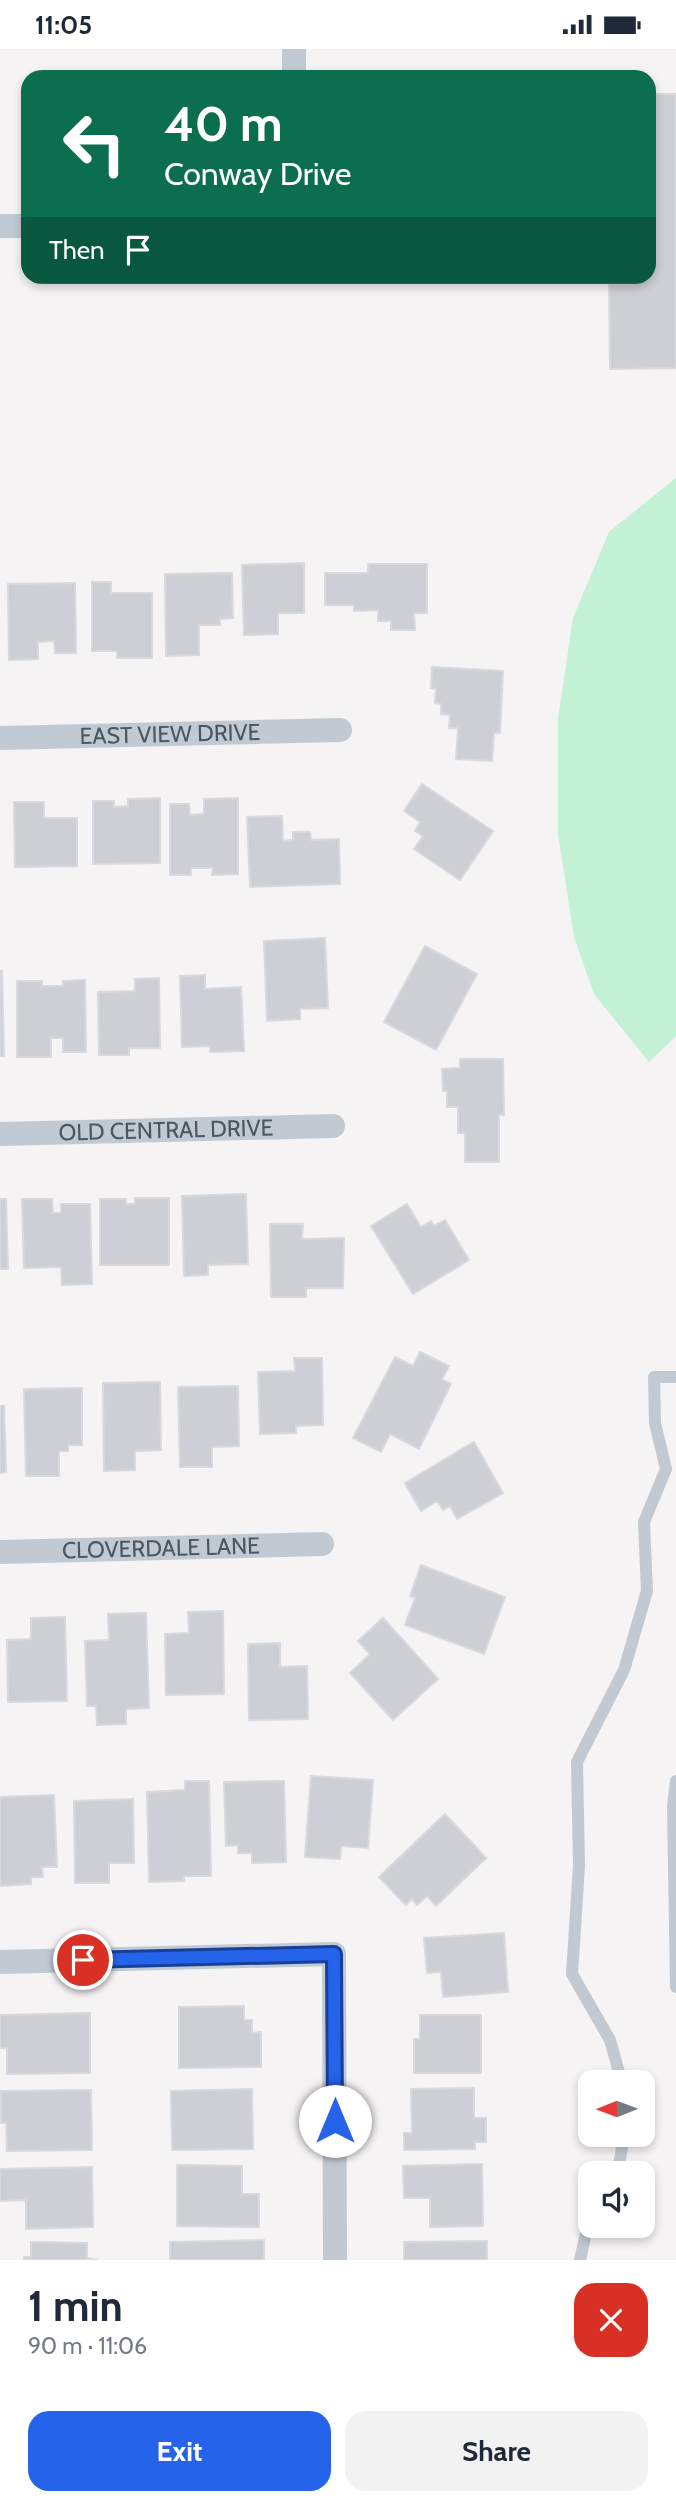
<!DOCTYPE html>
<html lang="en">
<head>
<meta charset="utf-8">
<style>
  :root { --surface:#fff; --page:#f2f2f3; --text:#1f2937; --muted:#747a83; --accent:#2563eb }
  body { margin:0; font-family:Cabin,sans-serif; background:var(--page); color:var(--text); height:100vh; display:flex; flex-direction:column; font-size:26px; white-space:nowrap }
  * { box-sizing:border-box; margin:0 }
  p { font-size:23px; color:var(--muted) }
  .icon { flex:none; width:38px; height:38px; fill:none; stroke:currentColor; stroke-width:2; stroke-linecap:round; stroke-linejoin:round }
  .map { position:relative; height:2211px; overflow:hidden }
  .panel { display:flex; flex-direction:column; background:var(--surface); flex:1 }
  .panel>* { flex:none }
  .banner { position:absolute; left:21px; top:21px; width:635px; height:214px; border-radius:21px; box-shadow:0 4px 10px #0003; background:#0b6e4f; color:#fff; overflow:hidden }
  .needle { width:46px; rotate:269deg }
  .tools { position:absolute; left:578px; top:2021px; display:grid; gap:14px }
  .tools a { display:grid; place-items:center; width:77px; height:77px; border-radius:14px; background:var(--surface); box-shadow:0 4px 10px #0003; font-size:35px }
  .pin { position:absolute; display:grid; place-items:center; width:60px; height:60px; color:#fff; margin:-30px; border:4px solid #fff; border-radius:50%; box-shadow:0 2px 7px #0007 }
  .me { position:absolute; width:77px; margin:-38px; rotate:0deg; stroke-linejoin:round; filter:drop-shadow(0 0 5px #0008) }
  .turn { display:flex; align-items:center; gap:24px; height:147px; padding:0 28px; font-size:32px }
  .turn .icon { width:91px; height:91px; stroke-width:2.5 }
  .turn b { display:block; font-size:49px; line-height:60px }
  .then { display:flex; align-items:center; height:66px; padding:0 28px; background:#0003; gap:14px; font-size:26px }
  .round { display:grid; place-items:center; flex:none; width:74px; height:74px; border-radius:21px; background:var(--page) }
  .summary { display:flex; align-items:center; justify-content:space-between; height:119px; padding:0 28px }
  h1 { font-size:42px; font-weight:700; line-height:52px }
  .cta { display:flex; gap:14px; margin-top:auto; padding:14px 28px }
  .cta a { flex:1; height:80px; border-radius:21px; background:var(--accent); color:#fff; font-size:28px; font-weight:700; line-height:80px; text-align:center }
  .cta a+a { background:var(--page); color:var(--text) }
  .status { display:flex; justify-content:space-between; align-items:center; height:49px; padding:0 35px; background:var(--surface); direction:ltr }
  .status svg { height:19px; fill:currentColor }
  .map>svg:first-child { display:block }
  .green { fill:#c3f1d5 }
  .building { fill:#cdcfd5; stroke:#d7d9de; stroke-width:2 }
  .lines { fill:none; stroke-linecap:round; stroke-linejoin:round }
  .service { stroke:#c1cad2; stroke-width:12 }
  .minor { stroke:#c1cad2; stroke-width:24 }
  .route-casing { stroke:#184099; stroke-width:18 }
  .route { stroke:#2563eb; stroke-width:12 }
  .labels { text-anchor:middle; stroke-width:7; stroke-linejoin:round; paint-order:stroke }
  .street-label { font-size:23px; fill:#4a5661; stroke:#fff }
</style>
</head>
<body>
<div class="status"><b>11:05</b><svg viewBox="0 0 49 12"><path d="M0 12V9h3v3zM5 12V6h3v6zM10 12V3h3v9zM15 12V0h3v12zM26 1h20v11H26zM47 4h2v5h-2z"/></svg></div>
<div class="map">
<svg width="676" height="2211" viewBox="0 0 676 2211">
  <rect width="100%" height="100%" fill="#f5f3f3"/>
  <path class="green" d="M676,429V987L649,1013L594,945L574,888L558,785V670L573,569L609,483Z"/>
  <path class="building" d="M649,45H676V319L610,320L609,228H649Z
    M304,514V564H278V585L244,586L242,516Z
    M368,515H427V564H414L415,581H391V572H378V561L354,562V556H325V524H368Z
    M232,524L233,569L220,570V576H199V606L166,607L165,525Z
    M92,533H111V544H152V609H117V602H92Z
    M75,534L76,604H55L54,592L38,593V610L9,611L8,535Z
    M432,618L503,622L500,684H494L492,712L456,710L458,679H449L450,666L441,665V655L435,654L436,640L431,639Z
    M422,735L493,782L460,831L414,800L423,787L415,782L420,773L404,762Z
    M160,749V814L93,815V752H114V758L128,757V750Z
    M238,749V825L212,826L213,819H191V826H170V755H189L190,766L204,765V750Z
    M14,753H44V769H77V817L15,818Z
    M282,767L283,792L293,791V783H310L311,791L339,790L340,835L250,838L247,768Z
    M325,889L328,959L300,960V970L267,972L264,892Z
    M425,897L477,925L436,1001L384,973Z
    M0,922H2L4,1007H0Z
    M205,926V940L241,938L244,1002L210,1003V997L182,998L180,927Z
    M159,929L160,999H129V1006H99L98,943L135,942V930Z
    M85,931L86,1003H63V989H51V1008H17V932H42V937H63V932Z
    M460,1010H503L504,1066H499V1113H465V1084H458V1058H447V1042H443L442,1020L460,1019Z
    M246,1145L248,1215L208,1216V1226L184,1227L182,1147Z
    M135,1149H169V1216H100V1150H126V1155H135Z
    M0,1150H6L8,1220H0Z
    M22,1150H52L53,1164H61V1155H90L92,1235L62,1236L61,1218L24,1219Z
    M407,1155L421,1178L431,1172L434,1177L445,1171L469,1211L413,1245L371,1177Z
    M270,1175H303L302,1190L344,1189L343,1239H306V1248H271Z
    M420,1303L449,1317L442,1330L451,1335L419,1400L390,1385L381,1403L353,1389L395,1308L413,1317Z
    M294,1309H322L323,1376L296,1377V1384L260,1385L258,1323L295,1322Z
    M160,1333L161,1401L135,1402V1421L104,1422L103,1334Z
    M238,1337L239,1397L212,1398V1418H180L178,1338Z
    M82,1339V1396H68V1402H59V1427H26L24,1340Z
    M0,1357H4L6,1423L0,1424Z
    M474,1393L503,1444L457,1470L450,1457L443,1461L437,1452L421,1462L405,1434Z
    M421,1516L505,1548L484,1605L405,1576L415,1549L410,1547Z
    M223,1562L224,1645L166,1646L165,1585L189,1584L188,1563Z
    M146,1564L149,1659L126,1660V1675L97,1676L96,1657H87L85,1592L109,1591L108,1565Z
    M65,1568L67,1652L8,1653L7,1591L31,1590V1569Z
    M383,1569L438,1630L393,1671L350,1624L370,1605L358,1592Z
    M280,1594V1618L307,1617L308,1670L249,1671L248,1595Z
    M311,1727L373,1731L368,1799L341,1797L340,1810L305,1808Z
    M185,1732H209L211,1827H184V1832L149,1833L147,1743L185,1741Z
    M284,1732L286,1813L252,1814V1804H238V1796L226,1797L224,1733Z
    M54,1746L57,1818H42L43,1828H31V1835L0,1837V1748Z
    M133,1750L134,1814H109V1834H75L74,1752Z
    M445,1765L486,1809L436,1857L427,1847L417,1856L412,1850L406,1856L379,1828Z
    M504,1884L508,1943L443,1948L441,1923L427,1924L424,1889Z
    M244,1957V1971H252V1984L261,1983V2018L179,2019V1958Z
    M90,1964V2024L7,2025V1999H0V1966Z
    M420,1966H481V2024H414V1990H420Z
    M474,2039V2069H486V2093H475V2100L404,2101V2084H412L411,2040Z
    M252,2040L253,2100L172,2101L171,2042Z
    M91,2041L92,2101L7,2102L6,2074H1V2042Z
    M482,2115L483,2177L430,2178V2149H404L403,2117Z
    M177,2116L242,2117V2145H259V2178L177,2177Z
    M92,2118L93,2178L26,2180V2151L0,2152V2120Z
    M264,2191V2211H170V2193Z
    M487,2192V2211H404V2193Z
    M31,2193L87,2194V2209L98,2211H24V2208H31Z"/>
  <g class="lines">
    <path class="service" d="M676,1732L673,1757L676,1938
      M622,2034L610,1991L572,1925L579,1817L577,1713L624,1621L647,1542L644,1473L666,1420L655,1374L654,1328H676
      M614,2124L619,2117L624,2086
      M580,2211L590,2166"/>
    <g class="minor">
      <path d="M294,0V28"/>
      <path d="M0,177H28"/>
      <path id="s1" d="M0,689L340,681"/>
      <path id="s2" d="M0,1085L333,1077"/>
      <path id="s3" d="M0,1503L322,1495"/>
      <path d="M0,1913L334,1905L335,2211"/>
    </g>
  </g>
  <g class="lines">
    <g class="route-casing">
      <path id="route" d="M83,1911L334,1905L335,2072"/>
    </g>
    <use href="#route" class="route"/>
  </g>
  <g class="labels">
    <g class="street-label">
      <text dy="8" stroke="none"><textPath href="#s1" startOffset="170">EAST VIEW DRIVE</textPath></text>
      <text dy="8" stroke="none"><textPath href="#s2" startOffset="166">OLD CENTRAL DRIVE</textPath></text>
      <text dy="8" stroke="none"><textPath href="#s3" startOffset="161">CLOVERDALE LANE</textPath></text>
    </g>
  </g>
</svg>
<div class="tools">
<a><svg class="needle" viewBox="-14 -14 28 28"><path d="M0-13l5 13h-10z" fill="#e53935"/><path d="M0 13l5-13h-10z" fill="#747a83"/></svg></a>
<a><svg class="icon" aria-label="sound" viewBox="0 0 24 24"><path d="M4 9h4l5-4v14l-5-4H4zM17 9q2 3 0 6"/></svg></a>
</div>
<div class="pin" style="left:83px;top:1911px;background:#d93025"><svg class="icon" aria-label="arrive" viewBox="0 0 24 24"><path d="M6 21V4h12l-3 4 3 4H6"/></svg></div>
<svg class="me" style="left:335px;top:2072px" viewBox="-20 -20 40 40"><circle r="19" fill="#fff"/><path d="M0-13L10 11 0 6-10 11z" fill="#2563eb"/></svg>
<div class="banner">
<div class="turn"><svg class="icon" aria-label="left" viewBox="0 0 24 24"><path d="M17 20v-9H6M10 6l-5 5 5 5"/></svg><div><b>40 m</b>Conway Drive</div></div>
<div class="then">Then<svg class="icon" aria-label="arrive" viewBox="0 0 24 24"><path d="M6 21V4h12l-3 4 3 4H6"/></svg></div>
</div>
</div>
<section class="panel">
<div class="summary"><div><h1>1 min</h1><p>90 m · 11:06</p></div><a class="round" style="background:#d93025;color:#fff"><svg class="icon" aria-label="close" viewBox="0 0 24 24"><path d="M6 6l12 12M18 6L6 18"/></svg></a></div>
<div class="cta"><a>Exit</a><a>Share</a></div>
</section>
</body>
</html>
